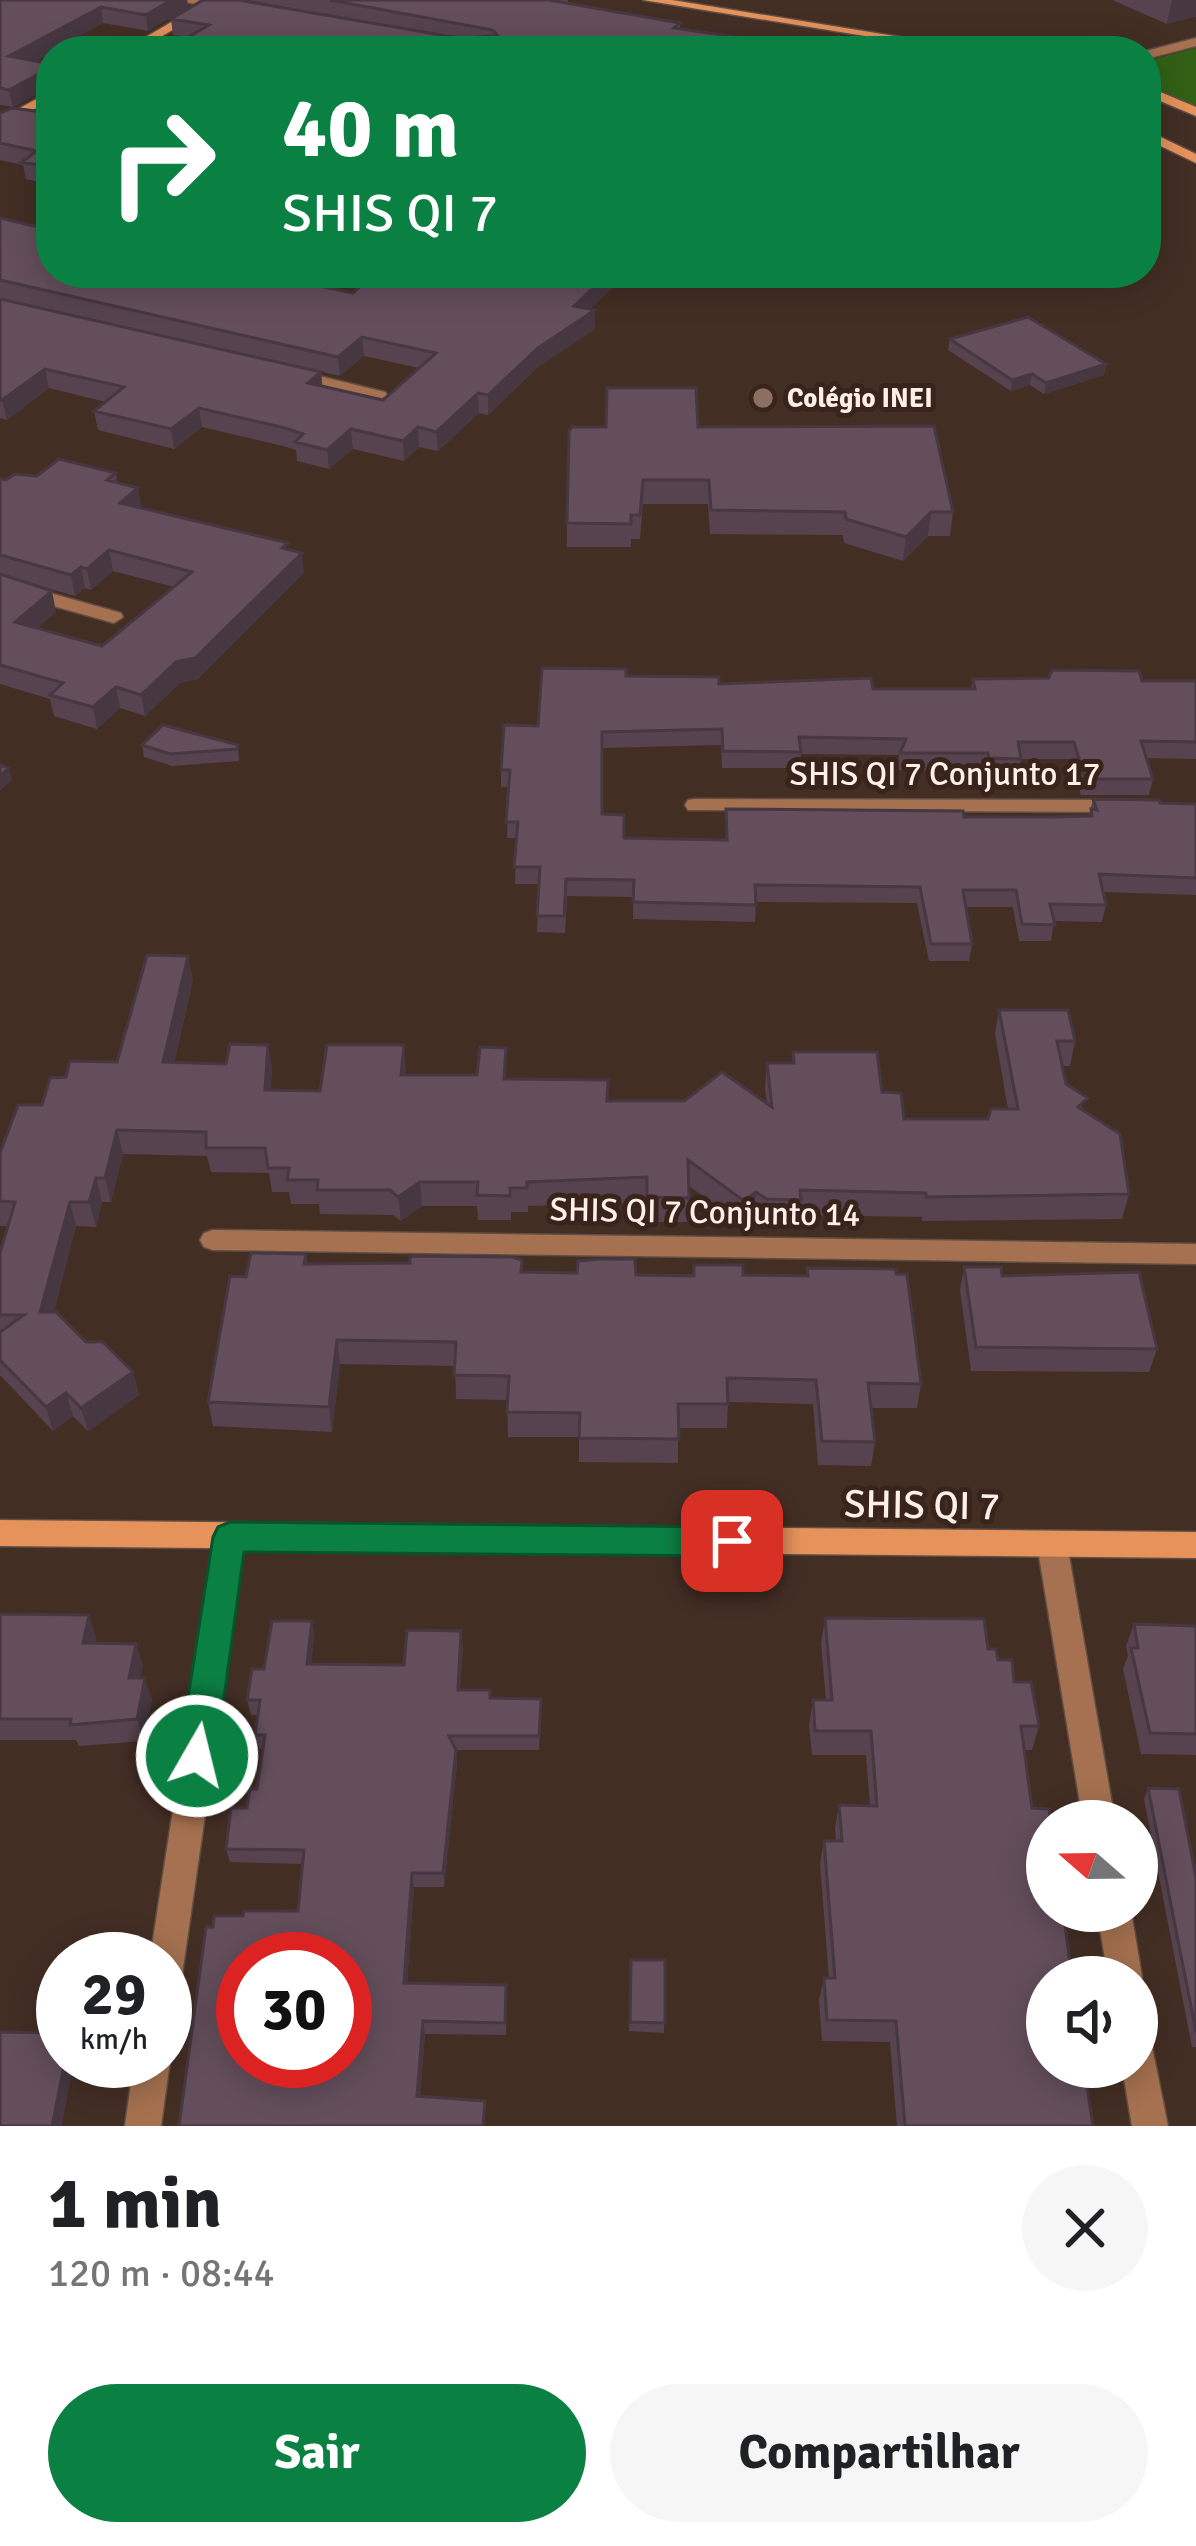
<!DOCTYPE html>
<html lang="pt">
<head>
<meta charset="utf-8">
<style>
  :root { --surface:#fff; --page:#f6f6f6; --text:#202124; --muted:#757577; --accent:#0b8043 }
  body { margin:0; font-family:Signika,sans-serif; background:var(--page); color:var(--text); height:100vh; display:flex; flex-direction:column; font-size:45px; white-space:nowrap }
  * { box-sizing:border-box; margin:0 }
  p { font-size:39px; color:var(--muted) }
  .icon { flex:none; width:66px; height:66px; fill:none; stroke:currentColor; stroke-width:2; stroke-linecap:round; stroke-linejoin:round }
  .map { position:relative; height:2126px; overflow:hidden }
  .sheet { display:flex; flex-direction:column; background:var(--surface); flex:1 }
  .sheet>* { flex:none }
  .top-card { position:absolute; left:36px; top:36px; width:1125px; height:252px; border-radius:48px; box-shadow:0 6px 30px #0003; background:#0b8043; color:#fff; overflow:hidden }
  .needle { width:78px; rotate:290deg }
  .tools { position:absolute; left:1026px; top:1800px; display:grid; gap:24px }
  .tools a { display:grid; place-items:center; width:132px; height:132px; border-radius:50%; background:var(--surface); box-shadow:0 6px 30px #0003; font-size:60px }
  .speed { position:absolute; left:36px; top:1932px; display:flex; gap:24px; font-size:60px; font-weight:700; text-align:center }
  .speed>* { display:grid; place-content:center; width:156px; height:156px; border-radius:50%; background:var(--surface); box-shadow:0 6px 30px #0003; line-height:1 }
  .speed small { font-size:30px; font-weight:400 }
  .speed .limit { border:18px solid #d22; background:#fff; color:#111 }
  .pin { position:absolute; display:grid; place-items:center; width:102px; height:102px; color:#fff; margin:-51px; border-radius:24px; box-shadow:0 6px 18px #0006 }
  .me { position:absolute; width:132px; margin:-66px; rotate:8deg; stroke-linejoin:round; filter:drop-shadow(0 0 9px #0008) }
  .turn { display:flex; align-items:center; gap:42px; height:252px; padding:0 48px; font-size:54px }
  .turn .icon { width:156px; height:156px; stroke-width:2.5 }
  .turn b { display:block; font-size:84px; line-height:102px }
  .round { display:grid; place-items:center; flex:none; width:126px; height:126px; border-radius:63px; background:var(--page) }
  .headline { display:flex; align-items:center; justify-content:space-between; height:204px; padding:0 48px }
  h1 { font-size:72px; font-weight:800; line-height:90px }
  .button { display:flex; gap:24px; margin-top:auto; padding:24px 48px }
  .button a { flex:1; height:138px; border-radius:72px; background:var(--accent); color:#fff; font-size:48px; font-weight:800; line-height:138px; text-align:center }
  .button a+a { background:var(--page); color:var(--text) }
  .map>svg:first-child { display:block }
  .green { fill:#326015 }
  .lines { fill:none; stroke-linecap:round; stroke-linejoin:round }
  .street-casing { stroke:#614d44; stroke-width:3 }
  .secondary-casing { stroke:#614d44; stroke-width:3 }
  .street { fill:#a57150; fill-rule:evenodd }
  .secondary { fill:#e5925b; fill-rule:evenodd }
  .wall { fill:#56434f; fill-rule:evenodd }
  .shaded-wall { fill:#463740 }
  .building { fill:#644e5c; stroke:#463740; stroke-width:3; fill-rule:evenodd }
  .route { fill:#0b8043; stroke:#07532c; stroke-width:3 }
  .education-dot { fill:#8d6e63; stroke:#38241a; stroke-width:4.5 }
  .labels { text-anchor:middle; stroke-width:10; stroke-linejoin:round; paint-order:stroke }
  .far-poi-label { font-size:27px; font-weight:bold; fill:#fef0e9; stroke:#38241a; text-anchor:start }
  .street-label { font-size:33px; fill:#fef0e9; stroke:#38241a }
  .near-street-label { font-size:39px; fill:#fef0e9; stroke:#38241a }
</style>
</head>
<body>
<div class="map">
<svg width="1196" height="2126" viewBox="0 0 1196 2126">
  <rect width="100%" height="100%" fill="#432e24"/>
  <path class="green" d="M1196,48V108L1146,85V61Z"/>
  <g class="lines">
    <g class="street-casing">
      <path id="street" d="M175,0H202L236,8L230,11Z
        M1196,38V46L1146,59V51Z
        M294,370L385,392L387,395L379,400L288,378L286,375Z
        M0,579L121,613L123,617L114,623L0,591Z
        M695,799L1124,800L1134,806L1124,812L688,810L685,805L688,800Z
        M213,1230L1196,1244V1264L213,1250L204,1247L200,1240L204,1233Z
        M230,1524L240,1528L245,1537L182,1975L177,1987L165,1992V1959H150L215,1537L220,1528Z
        M1052,1531L1062,1535L1067,1544L1115,1821H1083L1037,1544L1042,1535Z
        M1097,1911H1131L1142,1977L1137,1989V1977H1108Z
        M1137,2032L1150,2037L1168,2126H1132L1122,2067H1137Z
        M165,2049L170,2061L161,2126H125L134,2061H165Z"/>
    </g>
    <g class="secondary-casing">
      <path id="secondary" d="M209,0H223L137,51H122Z
        M643,0H672L987,51H957Z
        M838,37L881,48L883,51H863L834,44Z
        M1146,86L1196,107V116L1146,95Z
        M51,91V100L0,128V119Z
        M1146,130L1196,154V163L1146,139Z
        M0,1520L1196,1532V1558L0,1546Z"/>
    </g>
    <use href="#street" class="street"/>
    <use href="#secondary" class="secondary"/>
  </g>
  <path class="wall" d="M0,0H187L188,7L148,31L103,23L35,61L51,64V184L26,179L23,165L0,160V113L38,111L35,95L49,87L13,107L0,105Z
    M247,0H568V3L680,23V29L834,51L188,37L173,35L171,19H347Z
    M1112,0H1196L1167,24Z
    M0,218L286,273L279,277L353,293L374,273H628L590,309L595,310V329L538,367L488,415L479,413L438,451L419,447L404,461L353,449L329,469L297,461L296,450L287,447L202,427L174,449L98,430L94,411L106,402L49,388L7,420L0,418V299L321,372L322,386L383,400L419,368L364,356L340,376L0,298Z
    M950,339L1106,364L1104,375L1044,394L1030,385L1011,391L948,350Z
    M698,427L953,512L950,536H928L903,561L844,543L843,535L710,534L708,504H643L640,539H631V547H567V523Z
    M116,473L117,483L142,508L288,549L304,573L198,679L180,683L145,716L120,708L97,729L54,716L50,699L0,684V479L6,480L37,476ZM113,571L174,587L102,646L37,628L56,612L14,578L75,596L85,588L91,590Z
    M626,676L719,684L873,689H971L973,679L1196,681V759L1146,758L1153,779L1149,795H1081L1070,759H1021L1018,775H986L985,770H897L899,755L801,754L799,768H722L721,745L602,748V814L624,838L726,840V809L964,817H1050L1089,816L1093,799L1196,804V895L1103,892L1106,905L1102,922L1054,921L1051,941H1019L1013,907H966L972,944L969,961H929L917,903L756,902L755,922L633,919V897L567,896L565,933L537,932L539,884H515L516,838H507L508,787H501V770L538,726Z
    M142,745H238L239,761L172,766L144,757Z
    M193,980L174,1063L226,1064L268,1045L272,1069L270,1090L320,1091L406,1070L405,1075L506,1079L608,1101L767,1103L765,1088L767,1063H792L793,1052L882,1092L904,1119H988L1008,1109L995,1034L999,1010L1075,1041L1070,1066H1062L1066,1084L1085,1111L1129,1194L1122,1219L922,1221V1217L799,1215L798,1224H764L754,1216L742,1225L689,1186L688,1222H646V1202L528,1206V1212H511V1220H478L477,1206H422L401,1221L393,1215L320,1214L319,1204H291L289,1192H272L269,1173L211,1172L207,1156L123,1154L111,1202H102L96,1227L76,1226L54,1312L86,1342L133,1372L139,1395L88,1431L73,1416L53,1431L0,1375V1253L8,1226H0V1153L66,1077L117,1062Z
    M306,1254L307,1264L522,1260V1272L807,1276V1268L921,1384L917,1408H871L875,1442L871,1466L818,1465L813,1404L728,1402L727,1428H678V1463L579,1462V1437H508L507,1400L456,1399L455,1366L340,1364L332,1432L213,1426L208,1402L246,1277Z
    M964,1267L1002,1276L1157,1349L1149,1372L971,1371L960,1290Z
    M0,1614L89,1615L96,1637L95,1644H136L143,1666L140,1678L152,1700L144,1741L79,1746L76,1740H0Z
    M825,1618L988,1649L1014,1682L1039,1726L1032,1750H1024L1032,1808L1093,2126H897L890,2042L822,2041L819,2000L824,1978H829L820,1864L824,1841H836L835,1828L839,1805H870L866,1755H812L809,1725L813,1700H826L821,1643Z
    M312,1621L314,1635L311,1664L404,1665L463,1645L460,1690L490,1698L541,1699L539,1750H456L457,1764L444,1887H414L407,1983L507,1997L506,2035L425,2034L420,2096L486,2112L179,2126L213,1927L243,1916L298,1911L303,1864L230,1862L226,1849L257,1789L263,1749H259L255,1735L258,1715H251L247,1700L264,1669Z
    M1134,1624L1196,1626V1755L1141,1754L1123,1669L1128,1656L1126,1646Z
    M1148,1788L1196,1878V2047H1192L1144,1799Z
    M631,1960H665L664,2033L629,2031Z"/>
  <path class="shaded-wall" d="M171,0H187L188,7L148,31L146,15Z
    M1172,0H1196V17L1167,24Z
    M101,7L103,23L13,73L9,56Z
    M46,70L49,87L13,107L9,90Z
    M609,273H628L577,322L595,310V329L538,367L488,415V395Z
    M362,337L364,356L340,376L338,357Z
    M1106,364L1104,375L1044,394L1046,383Z
    M45,369L49,388L7,420L2,400Z
    M321,372L323,392L308,383Z
    M1032,374L1030,385L1011,391L1012,380Z
    M478,393L479,413L438,451L436,432Z
    M199,408L202,427L174,449L171,429Z
    M418,427L419,447L404,461L403,441Z
    M351,429L353,449L329,469L327,450Z
    M138,488L142,508L120,503Z
    M931,512L928,536L903,561L906,537Z
    M109,550L113,571L91,590L87,569Z
    M302,553L304,573L198,679L180,683L145,716L141,695Z
    M81,567L85,588L75,596L71,575Z
    M52,591L56,612L20,642L15,622Z
    M116,687L120,708L97,729L93,707Z
    M9,768L12,780L0,791V776Z
    M188,956L193,980L168,1087L163,1062Z
    M268,1045L272,1069L269,1115L265,1090Z
    M404,1045L406,1070L403,1099L401,1075Z
    M117,1130L123,1154L111,1202L105,1178Z
    M96,1178L102,1202L96,1227L89,1202Z
    M420,1182L422,1206L401,1221L398,1197Z
    M756,1192L754,1216L742,1225L744,1201Z
    M70,1202L76,1226L48,1336L40,1312Z
    M337,1340L340,1364L332,1432L329,1407Z
    M133,1372L139,1395L88,1431L81,1408Z
    M66,1393L73,1416L53,1431L46,1407Z
    M89,1615L96,1637L91,1665L83,1643Z
    M312,1621L314,1635L310,1678L307,1664Z
    M461,1631L463,1645L459,1704L458,1690Z
    M136,1644L143,1666L136,1699L129,1678Z
    M145,1678L152,1700L144,1741L137,1719Z
    M456,1750L457,1764L444,1887L443,1873Z
    M412,1873L414,1887L406,1995L404,1983Z
    M423,2021L425,2034L419,2108L417,2096Z
    M65,2061H74L62,2126H52Z"/>
  <path class="building" d="M0,0H171L146,15L101,7L9,56L51,64V73L46,70L9,90L0,88Z
    M203,0H238L464,39L497,35L493,30L330,0H549L680,23L674,28L834,51H164L209,25L171,19Z
    M51,82V99L35,95L50,87Z
    M12,108L51,113V108V167L22,162L37,151L0,143V113Z
    M0,218L51,230V273H259L353,293L374,273H609L574,306L595,310L538,348L488,395L478,393L436,432L418,427L403,441L351,429L327,450L295,442L303,434L285,428L199,408L171,429L94,411L124,387L45,369L2,400H0V299L321,372L308,383L383,400L436,353L362,337L338,357L0,280Z
    M1028,317L1106,364L1046,383L1032,374L1012,380L950,339Z
    M607,388H696L698,427L934,426L953,512H931L906,537L846,519L845,512L711,510L709,480H643L640,515H631V524L567,523L569,431L572,427H606Z
    M59,459L116,473L107,480L138,488L120,503L288,543L282,548L302,553L195,658L176,662L141,695L116,687L93,707L50,695L63,683L0,665V574L52,591L15,622L102,646L192,572L109,550L87,569L81,567L71,575L0,555V479L6,480L15,474L37,476Z
    M542,668L626,669V676L719,677V684L871,678L873,689H975L973,679L1049,678L1052,670L1139,671L1142,681H1196V742L1141,741L1153,779H1085L1074,742H1018L1021,759L989,758L988,753H900L906,739L799,737L801,752L723,751L722,729L602,732V814L624,815V838L727,840L726,809L963,811L964,817H1050L1092,816L1091,809L1097,810L1093,799L1159,800L1160,803L1196,804V878L1099,874L1106,905L1050,904L1055,925L1022,924L1016,890H963L972,944H931L920,887L755,885L756,905L633,902L634,880L566,879L564,916H537L540,867H514L518,822H506L510,770H501L504,725L538,726Z
    M163,725L238,745L237,749L170,754L142,745Z
    M0,765L9,768L0,776Z
    M147,955L188,956L163,1062L226,1064L230,1044L268,1045L265,1090L320,1091L327,1045H404L401,1075H477L480,1047L506,1048L504,1079L608,1080L607,1101H684L722,1072L772,1107L767,1063H794L793,1052H877L882,1092L901,1093L904,1119H988L991,1109H1018L999,1010H1068L1075,1041H1057L1066,1084L1088,1098L1078,1107L1120,1134L1129,1194L926,1197V1193L800,1190L801,1200L766,1199L756,1192L744,1201L688,1160L689,1198L647,1197V1177L527,1182V1188H510V1196L477,1195L478,1182H420L398,1197L390,1190H317L318,1180H287L289,1168H268L265,1148H206V1132L117,1130L105,1178H96L89,1202H70L40,1312H56L86,1342H103L133,1372L81,1408L66,1393L46,1407L0,1360V1332L24,1315H0V1253L15,1202L0,1201V1153L18,1105H42L50,1078L66,1077L70,1061L117,1062Z
    M251,1253L306,1254L304,1264L410,1263V1256L512,1257L522,1260L521,1272L577,1273L578,1261L600,1259H635L636,1275L694,1276V1265H743V1275L808,1276L807,1268L896,1269V1274H907L921,1384L868,1383L875,1442L822,1441L816,1380L727,1378L728,1404H678L679,1439L579,1438L580,1413L507,1412L509,1376L454,1375L456,1342L337,1340L329,1407L208,1402L230,1276L246,1277Z
    M964,1267H1001L1002,1276L1139,1272L1157,1349L976,1347Z
    M0,1614L89,1615L83,1643L136,1644L129,1678H145L137,1719L70,1725L71,1719H0Z
    M825,1618L984,1619L988,1649H996L998,1660H1012L1014,1682H1031L1039,1726H1021L1032,1808L1049,1809L1051,1821H1047V1911H1063L1072,1977H1047V2067H1084L1093,2126H905L896,2021L827,2020L824,1978H835L824,1841H842L839,1805L877,1806L871,1731H815L813,1700H832Z
    M272,1621H312L307,1664L404,1665L407,1630L461,1631L458,1690H490V1698L541,1699L539,1736H449L456,1750L443,1873H412L404,1983L506,1985L505,2023L423,2021L417,2096L485,2101L483,2126H179L206,1927H213L214,1916H243L244,1911H298L304,1850L226,1849L231,1808H247L250,1789H257L265,1735H255L260,1700H247L252,1669H264ZM243,1959H345V2061H243Z
    M1134,1624L1196,1626V1734L1150,1733L1131,1648H1138Z
    M1148,1788L1179,1789L1196,1878V2032Z
    M631,1960H665V2023L630,2022Z
    M0,2032L63,2033V2061H65L52,2126H0Z"/>
  <path class="route" d="M230,1522L732,1527L744,1531L749,1541L744,1552L732,1556L244,1552L216,1756L210,1768L197,1773L184,1768L179,1756L213,1537L218,1527Z"/>
  <circle class="education-dot" cx="763" cy="398" r="12"/>
  <g class="labels">
    <g class="far-poi-label">
      <text x="787" y="407">Colégio INEI</text>
    </g>
    <g class="street-label">
      <text x="945" y="785">SHIS QI 7 Conjunto 17</text>
      <text transform="translate(705 1211) rotate(1)" y="12">SHIS QI 7 Conjunto 14</text>
    </g>
    <g class="near-street-label">
      <text transform="translate(922 1504) rotate(1)" y="14">SHIS QI 7</text>
    </g>
  </g>
</svg>
<div class="tools">
<a><svg class="needle" viewBox="-14 -14 28 28"><path d="M0-13l5 13h-10z" fill="#e53935"/><path d="M0 13l5-13h-10z" fill="#757577"/></svg></a>
<a><svg class="icon" aria-label="sound" viewBox="0 0 24 24"><path d="M4 9h4l5-4v14l-5-4H4zM17 9q2 3 0 6"/></svg></a>
</div>
<div class="speed"><div>29<small>km/h</small></div><div class="limit">30</div></div>
<div class="pin" style="left:732px;top:1541px;background:#d93025"><svg class="icon" aria-label="arrive" viewBox="0 0 24 24"><path d="M6 21V4h12l-3 4 3 4H6"/></svg></div>
<svg class="me" style="left:197px;top:1756px" viewBox="-20 -20 40 40"><circle r="17" fill="#0b8043" stroke="#fff" stroke-width="3"/><path d="M0-11L8 9 0 5-8 9z" fill="#fff"/></svg>
<div class="top-card">
<div class="turn"><svg class="icon" aria-label="right" viewBox="0 0 24 24"><path d="M7 20v-9h11M14 6l5 5-5 5"/></svg><div><b>40 m</b>SHIS QI 7</div></div>
</div>
</div>
<section class="sheet">
<div class="headline"><div><h1>1 min</h1><p>120 m · 08:44</p></div><a class="round"><svg class="icon" aria-label="close" viewBox="0 0 24 24"><path d="M6 6l12 12M18 6L6 18"/></svg></a></div>
<div class="button"><a>Sair</a><a>Compartilhar</a></div>
</section>
</body>
</html>
